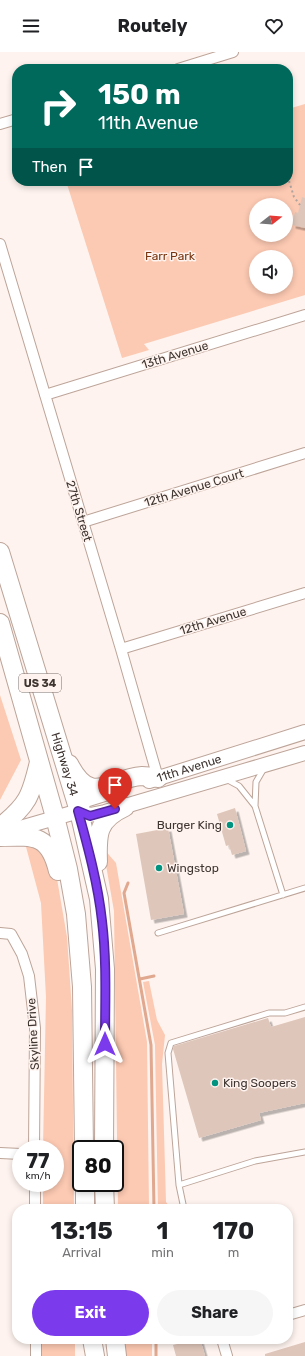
<!DOCTYPE html>
<html lang="en">
<head>
<meta charset="utf-8">
<style>
  :root { --surface:#fff; --page:#f6f6f6; --text:#202124; --muted:#757577; --accent:#7c3aed }
  body { margin:0; font-family:Rubik,sans-serif; background:var(--page); color:var(--text); height:100vh; display:flex; flex-direction:column; font-size:15px; white-space:nowrap }
  * { box-sizing:border-box; margin:0 }
  p { font-size:13px; color:var(--muted) }
  .icon { flex:none; width:22px; height:22px; fill:none; stroke:currentColor; stroke-width:2; stroke-linecap:round; stroke-linejoin:round }
  .map { position:relative; flex:1; overflow:hidden }
  .details { position:absolute; left:12px; top:1152px; width:281px; height:140px; display:flex; flex-direction:column; background:var(--surface); border-radius:16px; box-shadow:0 2px 6px #0003 }
  .details>* { flex:none }
  .guide { position:absolute; left:12px; top:12px; width:281px; height:122px; border-radius:16px; box-shadow:0 2px 6px #0003; background:#00695c; color:#fff; overflow:hidden }
  .needle { width:26px; rotate:73deg }
  .fabs { position:absolute; left:249px; top:146px; display:grid; gap:8px }
  .fabs a { display:grid; place-items:center; width:44px; height:44px; border-radius:50%; background:var(--surface); box-shadow:0 2px 6px #0003; font-size:20px }
  .speed { position:absolute; left:12px; top:1088px; display:flex; gap:8px; font-size:20px; font-weight:700; text-align:center }
  .speed>* { display:grid; place-content:center; width:52px; height:52px; border-radius:50%; background:var(--surface); box-shadow:0 2px 6px #0003; line-height:1 }
  .speed small { font-size:10px; font-weight:400 }
  .speed .limit { border:2px solid #111; border-radius:6px; background:#fff; color:#111 }
  .pin { position:absolute; display:grid; place-items:center; width:34px; height:34px; color:#fff; margin:-41px -17px; border-radius:50% 50% 50% 0; rotate:-45deg; box-shadow:0 0 4px #0007 }
  .pin .icon { rotate:45deg }
  .me { position:absolute; width:44px; margin:-22px; rotate:0deg; stroke-linejoin:round; filter:drop-shadow(0 0 3px #0008) }
  .turn { display:flex; align-items:center; gap:14px; height:84px; padding:0 20px; font-size:18px }
  .turn .icon { width:52px; height:52px; stroke-width:2.5 }
  .turn b { display:block; font-size:28px; line-height:34px }
  .then { display:flex; align-items:center; height:38px; padding:0 20px; background:#0003; gap:8px; font-size:15px }
  .eta { display:flex; justify-content:space-evenly; align-items:center; height:68px; text-align:center }
  .eta b { font-size:24px; font-weight:700; line-height:28px }
  .button { display:flex; gap:8px; margin-top:auto; padding:8px 20px }
  .button a { flex:1; height:46px; border-radius:24px; background:var(--accent); color:#fff; font-size:16px; font-weight:700; line-height:46px; text-align:center }
  .button a+a { background:var(--page); color:var(--text) }
  header { display:flex; justify-content:space-between; align-items:center; height:52px; padding:0 20px; background:var(--surface); font-size:18px; font-weight:700 }
  .map>svg:first-child { display:block }
  .green { fill:#fcc9b2; fill-rule:evenodd }
  .lines { fill:none; stroke-linecap:round; stroke-linejoin:round }
  .stream { stroke:#e0a88e; stroke-width:3 }
  .building { fill:#dfc6ba; filter:url(#shadow) }
  .lane-casing { stroke:#bda499; stroke-width:7 }
  .street-casing { stroke:#bda499; stroke-width:12 }
  .secondary-casing { stroke:#bda499; stroke-width:16 }
  .highway-casing { stroke:#bda499; stroke-width:20 }
  .path { stroke:#aea39f; stroke-width:2; stroke-dasharray:2 3; stroke-linecap:butt }
  .lane { stroke:#fff; stroke-width:5 }
  .street { stroke:#fff; stroke-width:10 }
  .secondary { stroke:#fff; stroke-width:14 }
  .highway { stroke:#fff; stroke-width:18 }
  .route-casing { stroke:#51269a; stroke-width:10 }
  .route { stroke:#7c3aed; stroke-width:7 }
  .poi-dot { fill:#009380; stroke:#fef3ee; stroke-width:1.5 }
  .labels { text-anchor:middle; stroke-width:3; stroke-linejoin:round; paint-order:stroke }
  .shield { fill:#fef3ee; stroke:#786d69; stroke-width:1 }
  .shield-label { font-size:11px; font-weight:bold; fill:#3e3430 }
  .park-label { font-size:12px; fill:#77340e; stroke:#fef3ee }
  .street-label { font-size:12px; fill:#3e3430; stroke:#fef3ee }
  .poi-label { font-size:12px; fill:#3e3430; stroke:#fef3ee; text-anchor:start }
</style>
</head>
<body>
<header><svg class="icon" aria-label="menu" viewBox="0 0 24 24"><path d="M4 6h16M4 12h16M4 18h16"/></svg>Routely<svg class="icon" aria-label="heart" viewBox="0 0 24 24"><path d="M12 20l-8-8c-3-5 5-10 8-4 3-6 11-1 8 4z"/></svg></header>
<div class="map">
<svg width="305" height="1304" viewBox="0 0 305 1304">
  <defs>
    <filter id="shadow"><feDropShadow dx="3.5" dy="3.5" stdDeviation="0" flood-color="#0004"/></filter>
  </defs>
  <rect width="100%" height="100%" fill="#fef3ee"/>
  <path class="green" d="M305,52V243L144,292L149,298L122,306L66,129H288V57ZM256,153H286V183H256ZM256,205H286V235H256Z
    M0,643L21,708L0,748Z
    M25,791L34,793L56,821L67,885L72,958L74,1157H43V1131H55V1097H43L46,945L41,851Z
    M103,796L116,811L147,990L149,1157H118L114,859Z
    M149,929L157,968L165,983L162,1012L166,1150L172,1157H158L155,993L143,930Z
    M42,1287H75V1304H42Z
    M125,1287H152V1304H126Z"/>
  <g class="lines">
    <path class="stream" d="M128,831L124,841L151,993L154,1157
      M140,927L154,924
      M156,1287V1304"/>
  </g>
  <path class="building" d="M302,145L305,146V176L292,173L295,160L298,161Z
    M235,756L246,799L232,803L229,793L226,794L217,762Z
    M168,776L184,862L151,868L136,782Z
    M305,965V1051L259,1061L261,1068L199,1086L173,997L174,994L268,966L271,975Z
    M196,1287H200L205,1304H176L173,1293Z
    M305,1290V1304H265V1302Z"/>
  <g class="lines">
    <g class="lane-casing">
      <path id="lane" d="M226,727L239,734L255,754L283,843
        M255,754L256,730L263,718
        M158,881L305,836
        M179,1133L255,1109L305,1100
        M184,1157L179,1133L168,1001L171,991L269,961H285L305,955"/>
    </g>
    <g class="street-casing">
      <path id="street" d="M178,17L233,0
        M0,72L17,67
        M0,192L121,597L158,726
        M45,343L305,263
        M83,470L305,401
        M121,597L305,541
        M0,881L11,882L22,902L29,924L35,976L34,1097
        M0,1101L21,1102
        M35,1131V1157
        M288,1263L305,1258
        M36,1287V1304
        M222,1287L227,1304"/>
    </g>
    <g class="secondary-casing">
      <g id="secondary">
        <path id="s1" d="M149,729L305,680"/>
        <path d="M79,759L85,748L114,739"/>
        <path d="M3,781L79,759L90,763L105,760L305,701"/>
      </g>
    </g>
    <g class="highway-casing">
      <g id="highway">
        <path id="s2" d="M0,500L79,759L99,847L105,917L104,1097"/>
        <path d="M0,571L55,765L68,817L76,862L82,935L84,1097"/>
        <path d="M69,712C92,756 109,726 142,724C147,724 153,725 158,726"/>
        <path d="M0,775C28,753 31,744 39,710"/>
        <path d="M0,785C34,784 49,782 58,819"/>
        <path d="M98,810C97,782 97,768 125,755"/>
        <path d="M85,1131V1157"/>
        <path d="M104,1131L105,1157"/>
        <path d="M92,1287L95,1304"/>
        <path d="M115,1287L117,1304"/>
      </g>
    </g>
    <path class="path" d="M289,129L294,145L300,153"/>
    <use href="#lane" class="lane"/>
    <use href="#street" class="street"/>
    <use href="#secondary" class="secondary"/>
    <use href="#highway" class="highway"/>
  </g>
  <g class="lines">
    <g class="route-casing">
      <path id="route" d="M105,992C105,951 107,910 102,869C98,832 88,795 78,759L90,764L115,757"/>
    </g>
    <use href="#route" class="route"/>
  </g>
  <g class="poi-dot">
    <circle cx="230" cy="773" r="4"/>
    <circle cx="159" cy="816" r="4"/>
    <circle cx="215" cy="1031" r="4"/>
  </g>
  <g class="labels">
    <rect class="shield" x="19" y="622" width="42" height="18" rx="3"/>
    <g class="shield-label">
      <text x="40" y="635">US 34</text>
    </g>
    <g class="park-label">
      <text x="170" y="208">Farr Park</text>
    </g>
    <g class="street-label">
      <text transform="translate(175 303) rotate(-17)" y="4">13th Avenue</text>
      <text transform="translate(194 436) rotate(-17)" y="4">12th Avenue Court</text>
      <text transform="translate(79 459) rotate(73)" y="4">27th Street</text>
      <text transform="translate(213 569) rotate(-17)" y="4">12th Avenue</text>
      <text dy="4" stroke="none"><textPath href="#s2" startOffset="222">Highway 34</textPath></text>
      <text dy="4" stroke="none"><textPath href="#s1" startOffset="42">11th Avenue</textPath></text>
      <text transform="translate(33 982) rotate(-93)" y="4">Skyline Drive</text>
    </g>
    <g class="poi-label">
      <text x="222" y="777" text-anchor="end">Burger King</text>
      <text x="167" y="820">Wingstop</text>
      <text x="223" y="1035">King Soopers</text>
    </g>
  </g>
</svg>
<div class="fabs">
<a><svg class="needle" viewBox="-14 -14 28 28"><path d="M0-13l5 13h-10z" fill="#e53935"/><path d="M0 13l5-13h-10z" fill="#757577"/></svg></a>
<a><svg class="icon" aria-label="sound" viewBox="0 0 24 24"><path d="M4 9h4l5-4v14l-5-4H4zM17 9q2 3 0 6"/></svg></a>
</div>
<div class="speed"><div>77<small>km/h</small></div><div class="limit">80</div></div>
<div class="pin" style="left:115px;top:757px;background:#d93025"><svg class="icon" aria-label="arrive" viewBox="0 0 24 24"><path d="M6 21V4h12l-3 4 3 4H6"/></svg></div>
<svg class="me" style="left:105px;top:992px" viewBox="-20 -20 40 40"><path d="M0-17L14 15 0 8-14 15z" fill="#7c3aed" stroke="#fff" stroke-width="4"/></svg>
<div class="guide">
<div class="turn"><svg class="icon" aria-label="right" viewBox="0 0 24 24"><path d="M7 20v-9h11M14 6l5 5-5 5"/></svg><div><b>150 m</b>11th Avenue</div></div>
<div class="then">Then<svg class="icon" aria-label="arrive" viewBox="0 0 24 24"><path d="M6 21V4h12l-3 4 3 4H6"/></svg></div>
</div>
<section class="details">
<div class="eta">
<div><b>13:15</b><p>Arrival</p></div>
<div><b>1</b><p>min</p></div>
<div><b>170</b><p>m</p></div>
</div>
<div class="button"><a>Exit</a><a>Share</a></div>
</section>
</div>
</body>
</html>
